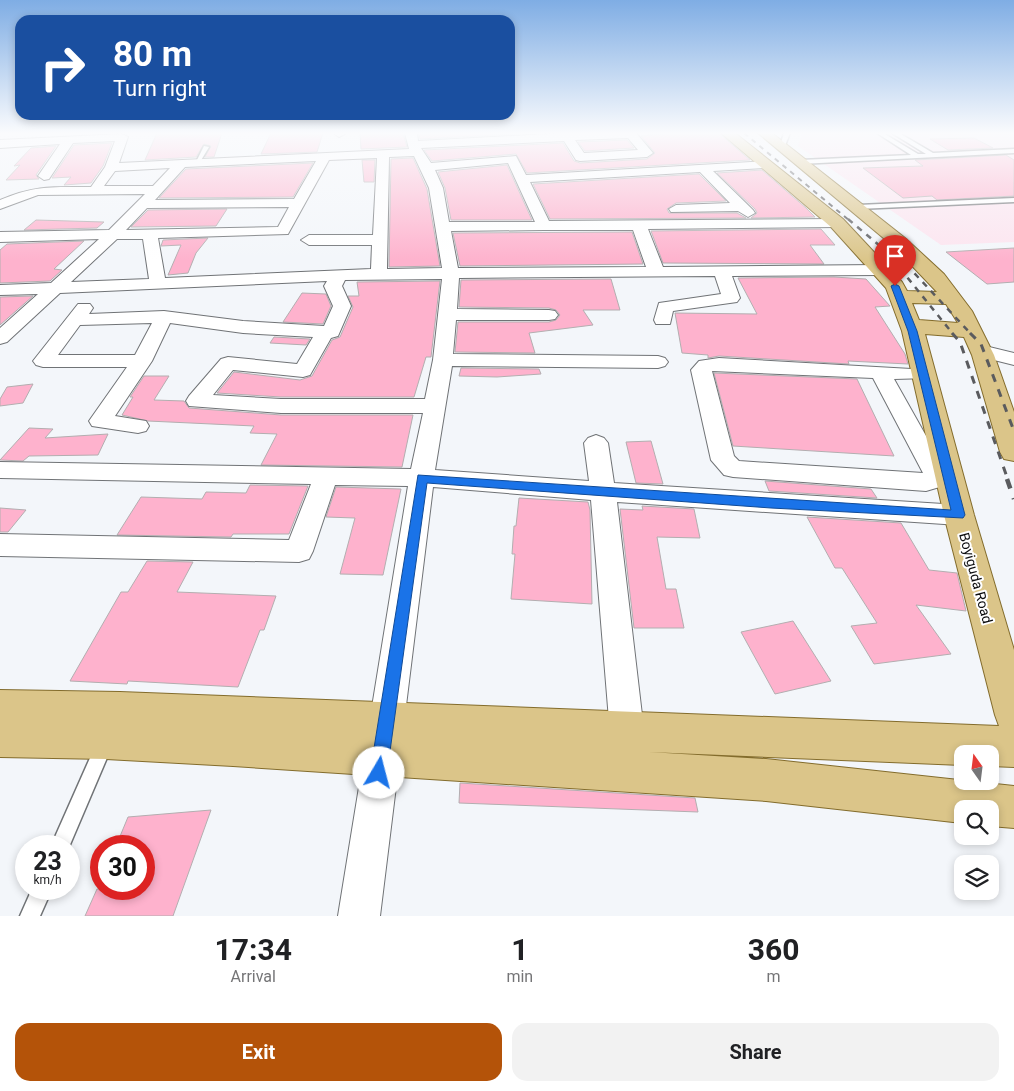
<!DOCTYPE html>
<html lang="en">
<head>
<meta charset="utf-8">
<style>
  :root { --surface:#fff; --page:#f2f2f2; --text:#202124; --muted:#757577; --accent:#b45309 }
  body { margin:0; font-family:Roboto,sans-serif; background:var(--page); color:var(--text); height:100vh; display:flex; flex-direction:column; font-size:19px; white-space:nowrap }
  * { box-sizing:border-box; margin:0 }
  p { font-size:16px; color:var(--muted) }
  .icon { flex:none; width:28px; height:28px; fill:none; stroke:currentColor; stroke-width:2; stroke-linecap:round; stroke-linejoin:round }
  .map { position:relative; height:916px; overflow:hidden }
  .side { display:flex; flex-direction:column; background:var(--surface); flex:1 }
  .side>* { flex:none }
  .hud { position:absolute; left:15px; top:15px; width:500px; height:105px; border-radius:15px; box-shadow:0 2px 8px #0003; background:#1a4fa0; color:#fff; overflow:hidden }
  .needle { width:32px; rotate:346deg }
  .fabs { position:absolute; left:954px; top:745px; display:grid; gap:10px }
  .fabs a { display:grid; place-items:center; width:45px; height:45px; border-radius:10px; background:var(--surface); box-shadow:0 2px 8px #0003; font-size:25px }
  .speed { position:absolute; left:15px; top:835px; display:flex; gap:10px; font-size:25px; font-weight:700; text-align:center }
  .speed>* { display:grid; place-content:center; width:65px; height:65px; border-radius:50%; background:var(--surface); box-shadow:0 2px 8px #0003; line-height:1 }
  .speed small { font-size:12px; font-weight:400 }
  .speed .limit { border:8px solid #d22; background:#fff; color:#111 }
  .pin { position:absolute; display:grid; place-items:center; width:42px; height:42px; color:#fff; margin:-51px -21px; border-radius:50% 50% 50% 0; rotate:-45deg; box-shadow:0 0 5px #0007 }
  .pin .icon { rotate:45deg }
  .me { position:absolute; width:55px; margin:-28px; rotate:8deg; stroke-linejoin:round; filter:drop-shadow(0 0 4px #0008) }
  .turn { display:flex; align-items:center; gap:18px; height:105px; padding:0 15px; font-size:22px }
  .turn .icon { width:65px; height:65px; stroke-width:2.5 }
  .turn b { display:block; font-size:35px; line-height:42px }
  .eta { display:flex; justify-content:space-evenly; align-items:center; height:85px; text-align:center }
  .eta b { font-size:30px; font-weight:700; line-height:35px }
  .button { display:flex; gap:10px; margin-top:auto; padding:10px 15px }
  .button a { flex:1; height:58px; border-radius:15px; background:var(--accent); color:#fff; font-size:20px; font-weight:700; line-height:58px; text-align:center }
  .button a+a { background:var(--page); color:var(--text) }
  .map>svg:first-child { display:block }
  .medical { fill:#fce4ef }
  .building { fill:#feb2cd; stroke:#b3aeb0 }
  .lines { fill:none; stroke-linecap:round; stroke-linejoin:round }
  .lane-casing { stroke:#707376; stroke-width:3 }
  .street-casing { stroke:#707376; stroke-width:2 }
  .primary-casing { stroke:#836c2c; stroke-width:2 }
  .lane { fill:#fff; fill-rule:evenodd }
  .street { fill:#fff; fill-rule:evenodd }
  .primary { fill:#dbc589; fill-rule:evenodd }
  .rail-far3 { stroke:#5a5b5e; stroke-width:2; stroke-dasharray:5 5; stroke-linecap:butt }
  .rail-far2 { stroke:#5a5b5e; stroke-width:2.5; stroke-dasharray:6 6; stroke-linecap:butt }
  .rail-far1 { stroke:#5a5b5e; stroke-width:3; stroke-dasharray:8 8; stroke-linecap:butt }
  .rail { stroke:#5a5b5e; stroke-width:4.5; stroke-dasharray:10 10; stroke-linecap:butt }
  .route { fill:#1a73e8; stroke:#114b97 }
  .labels { text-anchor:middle; stroke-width:4; stroke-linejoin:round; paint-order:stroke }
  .street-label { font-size:14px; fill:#0d0e10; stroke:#fff }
</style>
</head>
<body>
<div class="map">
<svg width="1014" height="916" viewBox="0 0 1014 916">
  <rect width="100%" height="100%" fill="#f3f6fa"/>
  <path class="medical" d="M802,133H1014V242L941,245L798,146Z"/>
  <path class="building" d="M157,133H222L214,157H205L211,146L204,144L196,157L145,160Z
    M271,133H323L317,152L261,154Z
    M360,133H403L407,147L361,149Z
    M419,133H535L420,139Z
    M672,133H719L750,160L527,173L516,154L432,161L424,150L563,143L574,161L580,163L647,159L655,153L641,136Z
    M974,138L993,148L948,150L930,139Z
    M627,140L634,148L585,151L578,142Z
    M112,143L103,166L91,183L64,185L71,177L52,178L74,145Z
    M56,146L36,175L39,179L6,180L20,165L14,166L31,148Z
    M1006,155L1014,160V196L937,200L932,196L903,198L863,168L923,166L915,160Z
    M413,158L427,189L440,266L389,267L391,159Z
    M362,160H375L374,182H364Z
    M313,163L293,197L159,198L186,169Z
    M507,165L532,220H451L445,188L438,172Z
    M762,170L806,208L815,217L751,218L757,213L755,209L717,173Z
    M699,174L726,201L676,203L667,209L669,213H737L746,218L550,219L533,184Z
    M227,209L216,226L131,227L148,210Z
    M36,220L104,222L97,228L24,230Z
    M821,229L835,245H810L824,264L663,263L651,231Z
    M632,232L643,264L460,266L453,233Z
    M208,238L196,253L188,273L168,275L181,245L161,246L163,240Z
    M84,241L54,269L62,270L50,281L0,283V250L7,244Z
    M1014,248V282L987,284L946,252Z
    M834,277L866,279L890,306L875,307L905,354L908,364L848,361L849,364L719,356L708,358V355L682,353L675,313L757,314L738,278Z
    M611,279L620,310H583L593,325L529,333L535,353L455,352L458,322H549L556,320L560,315L556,310L549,308L459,307L461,280Z
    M440,281L431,357H426L414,397H281L217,393L234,372L300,380L312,376L332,340L340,337L353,307L348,296H359L357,282Z
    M302,293L326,294L331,306L323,324L283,322Z
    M33,296L0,325V297Z
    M274,337L310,339L306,345L270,343Z
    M461,368L539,369L541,374L497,377L459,376Z
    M714,373L857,379L894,456L733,446Z
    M144,376H169L154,400L184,401L189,408L281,415H413L402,467L261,465L277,434L250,433L254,426L148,421L122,415L133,397H130Z
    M33,384L23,403L0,406V399L7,387Z
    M29,428L53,429L45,438L108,434L98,455L29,456L23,461L0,460Z
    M651,441L663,484L636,483L626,442Z
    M765,481L871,489L877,498L769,491Z
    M250,485L308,486L289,534H233L231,537L117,535L141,497L202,499L206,492L246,493Z
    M336,487L401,489L383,575L340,574L355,518L326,517Z
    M519,498L588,502L590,510L592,604L511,599L515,554H512L514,526H516Z
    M642,506L694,509L700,538L657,537L666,589H676L684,628H634L620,509L643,510Z
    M0,508L26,510L8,532H0Z
    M807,517L901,523L929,570L957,573L966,611L916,605L951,654L874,664L851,626L877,623L842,568H835Z
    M147,561L193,562L177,592L276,596L264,630H260L238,687L128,681L127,684L70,681L121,592H128Z
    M793,621L831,681L775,694L741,632Z
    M460,783L695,798L698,812L459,803Z
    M211,810L173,916H85L97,889H144V846H116L128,817Z"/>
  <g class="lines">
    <g class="lane-casing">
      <path id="lane" d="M784,133H790L784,148L779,149Z
        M877,133H883L918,154H926L892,133H899L933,153L1014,149V153L800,164L797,162L800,160L911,155Z
        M204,146L209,147L200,162H196Z
        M1014,198V202L858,209L855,207L858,205Z
        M104,738L110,740L112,746L69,847L51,846L98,740Z
        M32,889H52L40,916H20Z"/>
    </g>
    <g class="street-casing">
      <path id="street" d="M333,133H345V134L339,137Z
        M405,133H417L418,141L566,133H636L653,153L647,157L580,161L576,160L564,141L421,148L431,163L516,156L526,175L769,161L771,164L765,168L713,171L753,210L755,213L748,217L738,211L671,212L669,209L676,205L730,203L700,172L530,182L549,221L837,219L844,223L837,227L648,229L663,267L880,265L886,266L888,270L886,274L880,275L732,276L740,298L737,302L673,311L670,324H656L654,320L659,303L721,294L715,276L459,278L457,309L549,310L555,311L558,315L555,319L549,320H456L453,354L658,356L665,358L668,362L665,366L658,368L452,366L435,470L589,481L584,443L588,438L596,435L604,438L608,443L614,483L959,505L968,508L972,515L968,522L959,525L617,502L644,732L639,744L627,749L615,744L610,732L591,500L433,487L380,916H338L408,486L335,485L313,551L309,559L299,562L0,556V534L289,540L311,484L0,478V462L411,469L423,413H281L189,406L186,401L189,396L221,359L228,357L297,364L313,337L243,333L170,323L152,361L115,416L146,421L149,426L146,431L138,433L92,426L89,421L127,367H43L36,365L33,361L78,304H90L93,308L89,314L164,311L243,321L324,326L333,306L324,286L327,281L60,293L7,342L0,344V328L38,294L0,295V285L51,283L99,239L0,242V232L109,230L145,194L38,195L0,209V200C35,185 53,187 91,187L105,167L115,141L73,143L49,179L44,180L38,176L60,144L0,148V140L122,134L128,137L119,163L409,149ZM628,138L638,150L584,153L575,140ZM414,156L429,188L442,268L387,269L389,157ZM377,158L373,235H309L301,240L309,245H372L371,269L165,278L158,238L288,234L329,160ZM316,161L294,199L155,200L185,167ZM508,163L535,222H449L443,188L435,170ZM170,168L153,186H104L115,171ZM289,207L278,227L126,230L147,208ZM544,230H633L646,267L458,268L451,231ZM117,239H143L149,279L71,282ZM442,279L433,360L425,399H281L213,395L233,370L303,377L310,375L331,338L338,336L351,306L342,286L345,280ZM152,323L135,355H58L80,325Z
        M981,345L1014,353V365L974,355L971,351L974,347Z
        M719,358L929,370L932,374L929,378L894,379L948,475L943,486L926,491L733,477L724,475L711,460L691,370L699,361ZM712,371L873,378L923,473L739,461L734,456Z"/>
    </g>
    <g class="primary-casing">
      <path id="primary" d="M721,133H735L843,219L902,282L907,291L937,292L893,246L758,133H772L905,238L944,274L972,311L994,355L1014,412V461L1004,459L1000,452L972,355L964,337L925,334L974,515L1014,650V767L990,766V754H962V765L649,752L766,759L1014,786V828L990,826V809H962V823L766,801L233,766L106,759L0,757V690L120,692L999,726L995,715L944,515L902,331L886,288L831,227ZM912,303L946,304L958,323L919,320Z"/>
    </g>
    <use href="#lane" class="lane"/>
    <use href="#street" class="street"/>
    <use href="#primary" class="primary"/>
    <path class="rail-far3" d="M744,133L850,221"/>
    <path class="rail-far2" d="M848,219L886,251L953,334
      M890,247L971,334"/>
    <path class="rail-far1" d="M952,333L960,342L1008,480
      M970,333L981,344L1014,431"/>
    <path class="rail" d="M1007,479L1014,499"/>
  </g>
  <linearGradient id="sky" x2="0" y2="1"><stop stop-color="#7fade4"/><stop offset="0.51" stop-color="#fafbfd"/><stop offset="1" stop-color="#fafbfd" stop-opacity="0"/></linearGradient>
  <rect width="1014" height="261" fill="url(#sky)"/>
  <path class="route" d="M895,284L899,286L917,331L965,515L963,518L771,508L427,483L387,773L385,779L379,782L373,779L370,773L418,475L951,510L908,331L891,286Z"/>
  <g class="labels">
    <g class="street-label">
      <text transform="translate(976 578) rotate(75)" y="5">Boyiguda Road</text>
    </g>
  </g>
</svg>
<div class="fabs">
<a><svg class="needle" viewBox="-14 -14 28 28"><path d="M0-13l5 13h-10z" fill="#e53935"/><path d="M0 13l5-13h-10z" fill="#757577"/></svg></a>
<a><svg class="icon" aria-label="search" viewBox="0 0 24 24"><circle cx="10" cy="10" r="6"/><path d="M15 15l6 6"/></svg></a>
<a><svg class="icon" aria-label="layers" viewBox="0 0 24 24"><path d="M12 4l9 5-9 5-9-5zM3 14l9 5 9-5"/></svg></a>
</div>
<div class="speed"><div>23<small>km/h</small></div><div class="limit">30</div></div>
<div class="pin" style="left:895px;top:286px;background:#d93025"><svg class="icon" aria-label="arrive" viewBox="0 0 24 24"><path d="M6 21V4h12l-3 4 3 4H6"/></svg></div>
<svg class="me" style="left:379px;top:773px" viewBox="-20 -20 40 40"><circle r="19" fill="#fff"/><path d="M0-13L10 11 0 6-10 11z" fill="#1a73e8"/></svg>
<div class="hud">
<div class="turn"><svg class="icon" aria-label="right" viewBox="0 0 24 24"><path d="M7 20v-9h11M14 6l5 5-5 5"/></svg><div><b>80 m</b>Turn right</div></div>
</div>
</div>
<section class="side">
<div class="eta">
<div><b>17:34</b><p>Arrival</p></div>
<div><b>1</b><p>min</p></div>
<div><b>360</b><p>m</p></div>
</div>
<div class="button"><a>Exit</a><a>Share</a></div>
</section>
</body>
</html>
